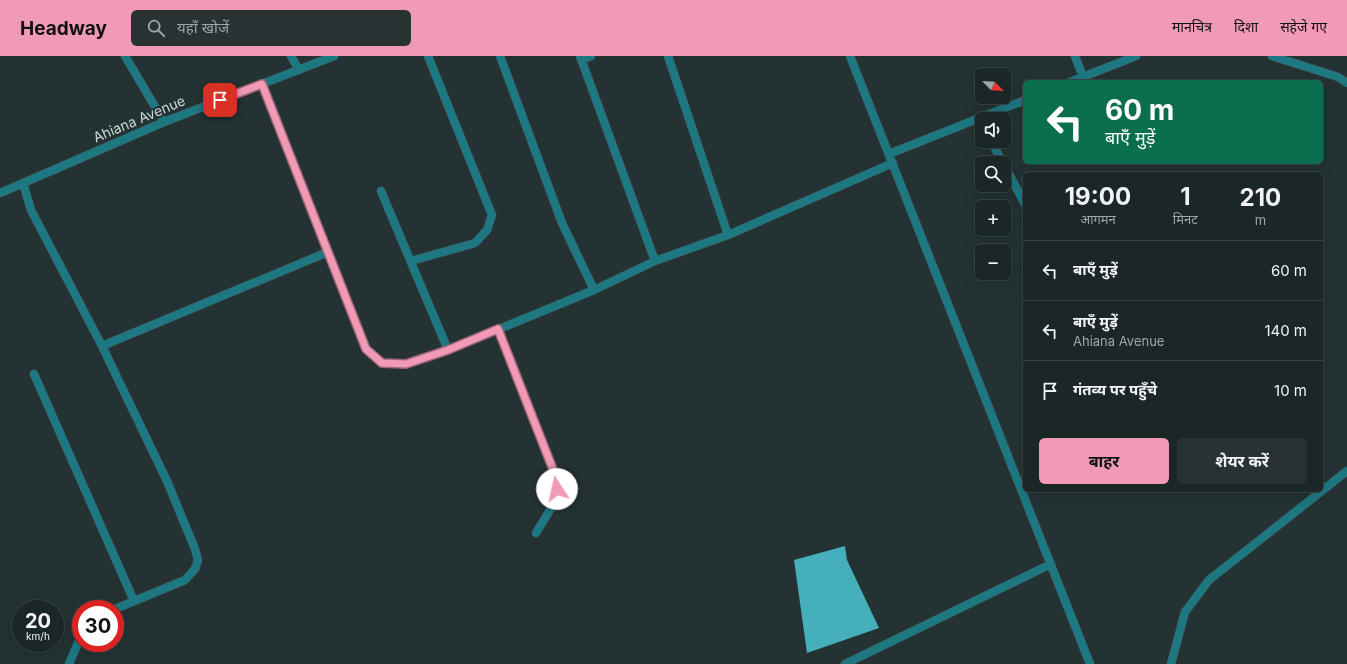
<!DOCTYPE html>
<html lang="hi">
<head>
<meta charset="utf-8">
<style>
  :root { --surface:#1b2627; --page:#283233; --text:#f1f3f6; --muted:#a0a5a7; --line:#394344; --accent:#f09ab6 }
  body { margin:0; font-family:Inter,"Noto Sans Devanagari",sans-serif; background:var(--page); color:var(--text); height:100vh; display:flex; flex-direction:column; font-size:15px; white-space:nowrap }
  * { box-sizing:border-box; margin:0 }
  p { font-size:13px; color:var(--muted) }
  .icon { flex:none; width:22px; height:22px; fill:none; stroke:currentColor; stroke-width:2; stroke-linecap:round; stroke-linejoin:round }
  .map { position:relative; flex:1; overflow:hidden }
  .panel { position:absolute; left:1023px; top:116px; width:300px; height:320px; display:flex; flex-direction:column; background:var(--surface); border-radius:6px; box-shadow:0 4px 16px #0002,0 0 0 1px var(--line) }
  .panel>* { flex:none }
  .top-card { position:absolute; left:1023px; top:24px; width:300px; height:84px; border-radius:6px; box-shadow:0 4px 16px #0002,0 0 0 1px var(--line); background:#0b6e4f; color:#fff; overflow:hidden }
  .needle { width:26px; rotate:115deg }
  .tools { position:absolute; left:975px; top:12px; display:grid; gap:8px }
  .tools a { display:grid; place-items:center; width:36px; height:36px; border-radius:6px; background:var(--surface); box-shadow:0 4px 16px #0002,0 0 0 1px var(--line); font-size:20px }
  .speed { position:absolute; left:12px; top:544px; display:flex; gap:8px; font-size:20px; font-weight:700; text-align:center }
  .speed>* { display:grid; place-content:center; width:52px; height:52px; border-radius:50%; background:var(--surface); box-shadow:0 4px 16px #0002,0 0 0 1px var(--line); line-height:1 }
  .speed small { font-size:10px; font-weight:400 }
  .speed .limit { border:6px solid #d22; background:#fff; color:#111 }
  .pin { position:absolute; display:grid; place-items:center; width:34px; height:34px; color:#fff; margin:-17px; border-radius:8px; box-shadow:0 2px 6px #0006 }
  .me { position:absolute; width:44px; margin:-22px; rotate:350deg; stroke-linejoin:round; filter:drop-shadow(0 0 3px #0008) }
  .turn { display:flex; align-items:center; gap:14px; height:84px; padding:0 16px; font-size:18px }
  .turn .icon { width:52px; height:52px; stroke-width:2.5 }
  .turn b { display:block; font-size:28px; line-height:34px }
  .eta { display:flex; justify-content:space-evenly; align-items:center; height:68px; text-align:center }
  .eta b { font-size:24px; font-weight:700; line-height:28px }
  .action { display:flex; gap:8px; margin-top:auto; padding:8px 16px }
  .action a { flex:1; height:46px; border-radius:6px; background:var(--accent); color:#111; font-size:16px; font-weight:700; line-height:46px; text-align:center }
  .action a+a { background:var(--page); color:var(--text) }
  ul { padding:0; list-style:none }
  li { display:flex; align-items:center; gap:12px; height:60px; padding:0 16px; border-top:1px solid var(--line) }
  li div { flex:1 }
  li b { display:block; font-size:15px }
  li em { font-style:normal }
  header { display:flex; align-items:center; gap:24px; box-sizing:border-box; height:56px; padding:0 20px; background:var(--accent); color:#111 }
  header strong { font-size:19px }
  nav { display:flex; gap:22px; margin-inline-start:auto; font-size:14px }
  .search { width:280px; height:36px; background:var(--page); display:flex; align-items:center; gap:10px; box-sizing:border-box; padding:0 14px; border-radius:6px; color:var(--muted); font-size:15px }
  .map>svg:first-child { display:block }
  .building { fill:#45afbc }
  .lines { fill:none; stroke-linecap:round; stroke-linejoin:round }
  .street-casing { stroke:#435052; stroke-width:9 }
  .street { stroke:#1d7882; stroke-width:8 }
  .route-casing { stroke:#9c6476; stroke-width:10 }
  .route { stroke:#f09ab6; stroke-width:7 }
  .labels { text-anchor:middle; stroke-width:4; stroke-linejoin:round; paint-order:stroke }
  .street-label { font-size:14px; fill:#ced7d8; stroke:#243234 }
</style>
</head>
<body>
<header>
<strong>Headway</strong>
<div class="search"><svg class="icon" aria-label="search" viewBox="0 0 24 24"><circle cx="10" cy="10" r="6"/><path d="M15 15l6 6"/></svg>यहाँ खोजें</div>
<nav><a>मानचित्र</a><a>दिशा</a><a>सहेजे गए</a></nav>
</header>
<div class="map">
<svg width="1347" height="608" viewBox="0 0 1347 608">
  <rect width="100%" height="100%" fill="#243234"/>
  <path class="building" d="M845,490L847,504L879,572L807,597L794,504Z"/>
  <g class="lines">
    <g class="street-casing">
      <path id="street" d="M125,0L164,66
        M291,0L299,14
        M500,0L562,167L594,234
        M580,0L655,205
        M668,0L728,179
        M850,0L1090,608
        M1075,0L1083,21
        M1272,0L1338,21L1347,27
        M581,4L591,0
        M1070,26L1136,0
        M262,28L366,293L382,307L406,308L448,294L594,234L655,205L728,179L893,107
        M991,85L1003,107
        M889,98L1025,44
        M1004,109L1025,148
        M23,127L31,154L102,290L167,425L195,493L198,504L195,513L185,524L115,553
        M381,135L448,294
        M0,137L164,66L334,0
        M411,205L475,187L487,174L492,159L428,0
        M498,273L554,416L557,433L550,454L536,477
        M102,290L328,196
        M34,318L134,545
        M69,608L81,580
        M845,608L1051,508
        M1171,608L1185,556L1209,524L1347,415"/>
    </g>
    <use href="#street" class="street"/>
  </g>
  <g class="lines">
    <g class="route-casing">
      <path id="route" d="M220,44L262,28L366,293L382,307L406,308L448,294L498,273L554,416L557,433"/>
    </g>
    <use href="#route" class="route"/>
  </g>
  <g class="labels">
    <g class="street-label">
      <text transform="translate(139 63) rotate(-23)" y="5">Ahiana Avenue</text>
    </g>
  </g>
</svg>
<div class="tools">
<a><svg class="needle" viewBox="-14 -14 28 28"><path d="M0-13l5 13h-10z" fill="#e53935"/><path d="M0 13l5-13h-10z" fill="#a0a5a7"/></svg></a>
<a><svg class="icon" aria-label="sound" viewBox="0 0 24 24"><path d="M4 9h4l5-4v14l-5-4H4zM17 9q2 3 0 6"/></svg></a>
<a><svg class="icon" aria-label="search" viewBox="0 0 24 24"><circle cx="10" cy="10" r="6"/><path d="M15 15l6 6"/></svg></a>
<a>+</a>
<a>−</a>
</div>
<div class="speed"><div>20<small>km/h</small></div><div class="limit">30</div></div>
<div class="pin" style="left:220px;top:44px;background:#d93025"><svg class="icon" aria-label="arrive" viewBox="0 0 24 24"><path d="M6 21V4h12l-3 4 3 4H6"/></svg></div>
<svg class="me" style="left:557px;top:433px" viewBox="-20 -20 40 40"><circle r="19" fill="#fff"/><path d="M0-13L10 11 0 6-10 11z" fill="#f09ab6"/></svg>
<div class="top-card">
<div class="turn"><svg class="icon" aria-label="left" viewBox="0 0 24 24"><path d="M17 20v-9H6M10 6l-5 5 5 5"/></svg><div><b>60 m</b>बाएँ मुड़ें</div></div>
</div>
<section class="panel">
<div class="eta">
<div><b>19:00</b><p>आगमन</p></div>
<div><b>1</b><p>मिनट</p></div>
<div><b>210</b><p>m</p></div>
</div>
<ul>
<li><svg class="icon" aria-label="left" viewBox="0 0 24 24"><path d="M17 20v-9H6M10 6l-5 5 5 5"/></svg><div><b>बाएँ मुड़ें</b></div><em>60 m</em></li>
<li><svg class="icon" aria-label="left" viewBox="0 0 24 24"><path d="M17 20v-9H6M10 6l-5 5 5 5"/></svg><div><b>बाएँ मुड़ें</b><p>Ahiana Avenue</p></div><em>140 m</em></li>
<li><svg class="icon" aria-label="arrive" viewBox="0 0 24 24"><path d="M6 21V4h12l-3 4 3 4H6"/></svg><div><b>गंतव्य पर पहुँचे</b></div><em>10 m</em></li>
</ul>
<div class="action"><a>बाहर</a><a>शेयर करें</a></div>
</section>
</div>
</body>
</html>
